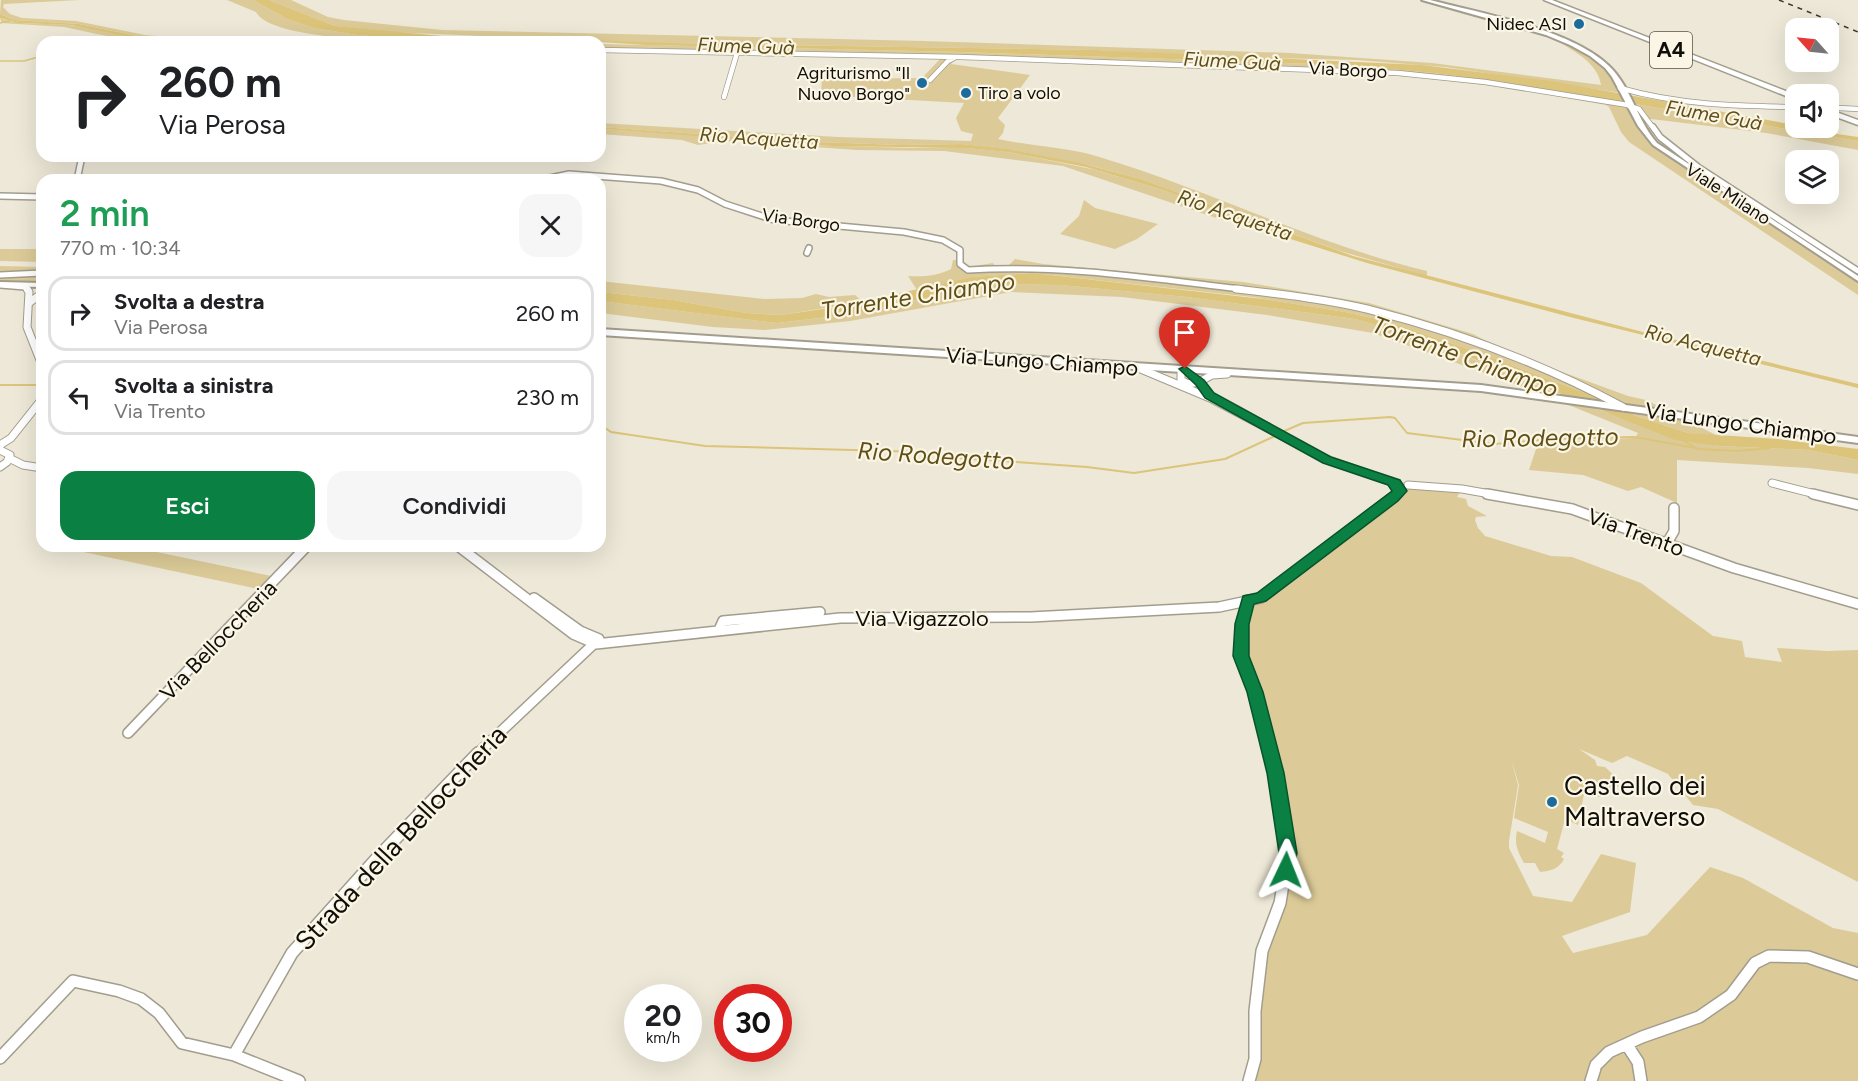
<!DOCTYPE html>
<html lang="it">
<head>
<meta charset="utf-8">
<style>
  :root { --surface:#fff; --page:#f6f6f6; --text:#202124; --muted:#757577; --line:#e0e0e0; --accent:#0b8043 }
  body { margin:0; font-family:Figtree,sans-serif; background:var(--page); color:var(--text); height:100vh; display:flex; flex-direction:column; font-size:22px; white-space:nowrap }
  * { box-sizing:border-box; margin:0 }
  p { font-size:20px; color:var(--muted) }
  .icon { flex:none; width:33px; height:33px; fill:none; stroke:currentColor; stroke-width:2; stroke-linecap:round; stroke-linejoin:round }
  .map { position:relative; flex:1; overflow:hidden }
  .details { position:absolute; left:36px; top:174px; width:570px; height:378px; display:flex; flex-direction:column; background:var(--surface); border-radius:18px; box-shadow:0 6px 24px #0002 }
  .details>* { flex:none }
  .top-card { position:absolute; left:36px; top:36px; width:570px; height:126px; border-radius:18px; box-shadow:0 6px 24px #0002; background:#fff; color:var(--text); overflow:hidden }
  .needle { width:39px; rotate:297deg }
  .controls { position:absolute; left:1785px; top:18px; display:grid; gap:12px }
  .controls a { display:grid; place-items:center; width:54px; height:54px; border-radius:12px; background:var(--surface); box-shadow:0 6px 24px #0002; font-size:30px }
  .speed { position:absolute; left:624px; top:984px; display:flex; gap:12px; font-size:30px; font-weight:700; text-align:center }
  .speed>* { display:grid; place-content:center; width:78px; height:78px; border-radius:50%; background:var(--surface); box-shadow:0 6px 24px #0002; line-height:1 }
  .speed small { font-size:15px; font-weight:400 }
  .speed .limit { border:9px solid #d22; background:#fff; color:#111 }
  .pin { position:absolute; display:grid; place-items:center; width:51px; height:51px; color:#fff; margin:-62px -26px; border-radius:50% 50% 50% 0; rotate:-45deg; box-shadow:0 0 6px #0007 }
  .pin .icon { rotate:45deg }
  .me { position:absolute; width:66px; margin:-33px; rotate:2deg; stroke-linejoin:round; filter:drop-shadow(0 0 4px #0008) }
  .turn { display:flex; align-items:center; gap:21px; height:126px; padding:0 24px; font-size:27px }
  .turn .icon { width:78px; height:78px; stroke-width:2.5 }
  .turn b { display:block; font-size:42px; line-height:51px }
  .round { display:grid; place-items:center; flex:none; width:63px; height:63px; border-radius:18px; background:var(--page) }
  .summary { display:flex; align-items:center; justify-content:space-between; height:102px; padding:0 24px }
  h1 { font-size:36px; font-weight:600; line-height:45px; color:#1e9e55 }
  .primary-button { display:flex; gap:12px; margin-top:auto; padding:12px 24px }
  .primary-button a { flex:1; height:69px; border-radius:18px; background:var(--accent); color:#fff; font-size:24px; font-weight:600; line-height:69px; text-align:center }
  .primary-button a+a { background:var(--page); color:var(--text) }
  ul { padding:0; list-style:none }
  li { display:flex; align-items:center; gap:18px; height:75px; margin:0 12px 9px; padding:0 12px; border:3px solid var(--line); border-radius:18px }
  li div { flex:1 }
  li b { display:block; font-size:22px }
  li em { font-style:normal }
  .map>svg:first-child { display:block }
  .green { fill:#dccb98 }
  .water { fill:#dcc47a }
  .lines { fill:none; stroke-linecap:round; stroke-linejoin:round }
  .stream-far1 { stroke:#dcc47a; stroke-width:1.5 }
  .stream { stroke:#dcc47a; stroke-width:2 }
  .minor-tunnel { stroke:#ccc7b8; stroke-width:4.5; stroke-dasharray:4.5 2; stroke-linecap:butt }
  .minor-far4-casing { stroke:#a29d8d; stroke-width:6 }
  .minor-far3-casing { stroke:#a29d8d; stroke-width:8 }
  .minor-far2-casing { stroke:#a29d8d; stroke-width:9 }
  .minor-far1-casing { stroke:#a29d8d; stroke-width:12 }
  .minor-casing { stroke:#a29d8d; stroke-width:14 }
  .major-casing { stroke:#a29d8d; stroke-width:4 }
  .highway-casing { stroke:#a29d8d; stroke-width:3 }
  .minor-far4 { stroke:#fff; stroke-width:4.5 }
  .minor-far3 { stroke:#fff; stroke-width:5 }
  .minor-far2 { stroke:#fff; stroke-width:7 }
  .minor-far1 { stroke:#fff; stroke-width:9 }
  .minor { stroke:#fff; stroke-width:11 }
  .major { fill:#fff; fill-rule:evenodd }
  .highway { fill:#fff; fill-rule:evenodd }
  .rail { stroke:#38362f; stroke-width:1.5; stroke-dasharray:5 5; stroke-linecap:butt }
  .route { fill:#0b8043; stroke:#07532c; stroke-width:1.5 }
  .poi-dot { fill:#1c6b9d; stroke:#faf5e4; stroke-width:2 }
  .labels { text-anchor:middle; stroke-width:4.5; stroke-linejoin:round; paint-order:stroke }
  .far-poi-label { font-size:18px; fill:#100e09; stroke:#faf5e4; text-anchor:end }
  .far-street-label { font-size:18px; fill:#100e09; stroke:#faf5e4 }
  .far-water-label { font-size:20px; font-style:italic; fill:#5f4e15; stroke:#faf5e4 }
  .shield { fill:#faf5e4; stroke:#56534b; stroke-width:1.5 }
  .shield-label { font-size:21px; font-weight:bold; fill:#100e09 }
  .street-label { font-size:22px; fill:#100e09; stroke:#faf5e4 }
  .water-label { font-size:24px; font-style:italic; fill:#5f4e15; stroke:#faf5e4 }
  .near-poi-label { font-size:27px; fill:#100e09; stroke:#faf5e4; text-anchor:start }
  .near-street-label { font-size:27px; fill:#100e09; stroke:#faf5e4 }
</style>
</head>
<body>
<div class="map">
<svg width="1858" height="1081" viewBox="0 0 1858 1081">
  <rect width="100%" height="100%" fill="#ede8d7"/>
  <path class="green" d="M1,0H79L4,4L3,7L10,14L22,18L76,21L145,35L227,42L138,36L79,24L14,20L0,14Z
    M227,0H253L287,19L314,28L357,35L472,42C434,42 272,44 256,12Z
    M269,0H291L328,17L344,20L442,30L924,41L1290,53L1432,63L1601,85C1598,64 1578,54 1561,43L1568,42L1606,65L1622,93L1445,67L1357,60L1223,57L1097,50L645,43L390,32L335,26Z
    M0,18C19,26 48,23 69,25C106,29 141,40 179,42L130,41L64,27L2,23Z
    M600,44L962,52L1342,65L1434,73L1502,82L1858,141V150L1766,133L1635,117L1649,138L1858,279V295L1629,142L1621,132L1609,107L1606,105L1511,88L1413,77L1322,71L1090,65L957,58L951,64L1030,75L998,118L1005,125L1003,133L998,139C1030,146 1064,147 1096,156C1208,189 1313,244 1427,271V276L1340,251L1141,179L1092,166L1012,150L962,144L901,145L816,142L600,127V123L838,137L971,141L973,134L961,131L956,118L964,103L821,95L822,79L922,78L941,58L600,51Z
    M600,129L757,139L808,145L914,148L959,147L1007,152L1092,169L1163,190L1233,217L1225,221L1063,166L944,151L857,150L745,142L726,141L698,145L682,140L600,134Z
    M1084,200L1095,208L1158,224L1137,239L1115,249L1060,234L1079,216Z
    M0,249H42V262L0,261Z
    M1015,259L1043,264L1243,282L1369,303L1473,334L1505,351L1628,396L1646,400L1718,436L1688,433L1636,416L1598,398L1485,355L1390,322L1345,312L1252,297L1032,273L971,277L917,290L908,276C923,277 937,276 951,269L953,260H960V263L968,267L993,263L996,268L1007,267Z
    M0,266L42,267V284H0Z
    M600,281L765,299L802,298L816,294L829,297L855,295L863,302L781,315L746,313L673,300L600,292Z
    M1001,284L1060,285L1187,297L1355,319L1427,340L1582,404L1697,442L1719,446L1809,450L1858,460V474L1808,468L1677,460V503L1641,487L1628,491L1583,475L1529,470L1538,443L1635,438L1638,433L1534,391L1373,333L1267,315L1122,297L1011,292L850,321L765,330L713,327L600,313V301L777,323L853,314L970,288Z
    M1403,482L1461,490L1457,497L1466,499L1468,506L1487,516L1476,517L1475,520L1478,528L1485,536L1551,556L1572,557L1641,583L1713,636L1742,641L1745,657L1782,662L1777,648L1827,651L1858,650V882L1718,809L1693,805L1668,774L1627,756L1612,763L1579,749L1595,760L1597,766L1605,767L1622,783L1605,797H1598L1589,786L1584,794L1578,825L1565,819L1557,849L1564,853L1561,857L1564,859C1559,869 1550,871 1540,872L1535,863H1524C1518,852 1514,844 1517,831L1545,843L1548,832L1514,818L1519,785L1511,759L1518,785L1509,841V848L1533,896L1572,902L1601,854L1636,863L1630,912L1562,936L1573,953L1647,935L1710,867L1743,878L1833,928L1858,933V1081H1251L1259,977L1276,915L1280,798L1272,739L1243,656L1246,601L1396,495Z
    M55,546H128L276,577L263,590Z"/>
  <path class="water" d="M253,0H269L335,26L442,36L708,44L1097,50L1422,65L1551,81L1795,125L1796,128L1858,137V141L1502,82L1434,73L1342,65L962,52L646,45L600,42L423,40L357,35L314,28L287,19Z
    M0,14L14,20L79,24L138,36L206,42L140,39L71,25L18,23L0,18Z
    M600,127L816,142L901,145L962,144L1008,149L1080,163L1141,179L1353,256L1639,331L1858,384V388L1570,317L1367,263L1281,236L1163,190L1086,167L1007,152L967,148L833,146L602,129Z
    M1032,273L1263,299L1345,312L1390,322L1485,355L1598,398L1636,416L1688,433L1778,439L1858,449V460L1809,450L1719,446L1675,440L1427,340L1355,319L1187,297L1060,285L1001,284L970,288L853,314L777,323L600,301V292L673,300L746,313L781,315L843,306L971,277Z"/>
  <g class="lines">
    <path class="stream-far1" d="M0,23L9,21
      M0,61H24L42,56"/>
    <path class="stream" d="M0,385H42
      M600,417L602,426L611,432L705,446L923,452L960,458L1087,467L1134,473L1225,459L1275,436
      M1282,432L1303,423L1390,417L1395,418L1407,433L1494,444L1552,439L1634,437L1696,448
      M1682,440L1698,449L1737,451L1770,448"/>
    <path class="minor-tunnel" d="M1828,108H1839"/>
    <g class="minor-far4-casing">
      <path id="minor-far4" d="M600,50L960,57L1398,73L1485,82L1628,105
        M930,80L948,61L954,58
        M1620,88C1678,105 1736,106 1796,107
        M724,97L737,53
        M1629,106L1639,109L1654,129
        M1839,108L1858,109"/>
    </g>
    <g class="minor-far3-casing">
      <path id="minor-far3" d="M1653,127L1660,137L1698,167L1858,271
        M77,180L82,156
        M266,180H299
        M540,180L569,174L661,181L698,190L725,204L774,220L904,232L943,240L960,250V264L968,270C1062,264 1155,279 1248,290
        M0,196L42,197
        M807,253L809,248
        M0,275L42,273
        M0,285L25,287L28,290"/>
    </g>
    <g class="minor-far2-casing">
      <path id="minor-far2" d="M27,289L29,292L27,327L42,365
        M1236,289C1279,294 1325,299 1367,309C1455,331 1543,364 1623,407
        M29,303L42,293
        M1136,367L1210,398L1326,459L1395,483
        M1185,369L1199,382L1188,384L1181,380V373Z
        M1199,382L1207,393
        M1199,382L1212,375L1227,374
        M0,445L11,438L42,399
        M0,450L10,455L7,462L0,467
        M9,458L23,465L42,468
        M1772,483L1819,495
        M1408,485L1462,489L1496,495
        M1395,495L1400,491"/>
    </g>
    <g class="minor-far1-casing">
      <path id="minor-far1" d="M1487,494L1572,509L1734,568L1858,604
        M1813,494L1858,505
        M1667,543L1674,531V508
        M458,546L573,634L596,644L840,618L1031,617L1219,607L1261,598L1397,494
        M1248,600L1242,624L1241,656L1255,692L1271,754
        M719,630L723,621L820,612L816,620
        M128,733L307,546
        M477,754L599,639L580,631L534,598"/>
    </g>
    <g class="minor-casing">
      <path id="minor" d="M1627,1045L1638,1062L1641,1081
        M234,1055L292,953L378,857L478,753
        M0,1058L73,981L119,991L141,999L159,1013L182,1043L234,1055L299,1081
        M1249,1081L1255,1059V1011L1262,951L1280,903L1288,853L1271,753
        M1591,1081L1596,1065L1609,1052L1642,1037L1699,1017L1731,995L1755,963L1769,956L1808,957L1858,974"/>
    </g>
    <g class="major-casing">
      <path id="major" d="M1422,0H1430C1480,13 1571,29 1609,66C1631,87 1637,120 1657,143L1858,276V281L1653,145L1638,126L1612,77L1605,68L1590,56L1570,45L1546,35Z
        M0,282L42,283V287L0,286Z
        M600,329L1481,385L1858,437V443L1481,391L600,335Z"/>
    </g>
    <g class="highway-casing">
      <path id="highway" d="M1544,0H1552L1796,95V100Z
        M1828,109L1858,120V125L1828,114Z"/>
    </g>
    <use href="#minor-far4" class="minor-far4"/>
    <use href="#minor-far3" class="minor-far3"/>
    <use href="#minor-far2" class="minor-far2"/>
    <use href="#minor-far1" class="minor-far1"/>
    <use href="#minor" class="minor"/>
    <use href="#major" class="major"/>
    <use href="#highway" class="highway"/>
    <path class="rail" d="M1779,0L1858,32"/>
  </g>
  <path class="route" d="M1185,366L1204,380L1214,393L1331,457L1400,480L1407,491L1398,501L1266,601L1254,604L1249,624V656L1263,692L1284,773L1297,853L1292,876L1286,878L1279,876L1276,870L1279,853L1267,773L1247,692L1233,656L1235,624L1243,596L1257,593L1392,491L1388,485L1323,463L1205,398L1196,385L1179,369Z"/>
  <g class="poi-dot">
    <circle cx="1579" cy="24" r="6"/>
    <circle cx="922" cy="83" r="6"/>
    <circle cx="966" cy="93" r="6"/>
    <circle cx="1552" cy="802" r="6"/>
  </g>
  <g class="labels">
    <g class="far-poi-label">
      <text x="1567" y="30">Nidec ASI</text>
      <text x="910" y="79">Agriturismo "Il<tspan x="910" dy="21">Nuovo Borgo"</tspan></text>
      <text x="978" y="99" text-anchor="start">Tiro a volo</text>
    </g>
    <g class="far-street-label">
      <text transform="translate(1348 70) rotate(3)" y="6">Via Borgo</text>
      <text transform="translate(1728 194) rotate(33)" y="6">Viale Milano</text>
      <text transform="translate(801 220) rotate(8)" y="6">Via Borgo</text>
    </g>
    <g class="far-water-label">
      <text transform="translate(746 46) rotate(2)" y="7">Fiume Guà</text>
      <text transform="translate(1232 61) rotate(3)" y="7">Fiume Guà</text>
      <text transform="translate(1714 115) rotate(10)" y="7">Fiume Guà</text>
      <text transform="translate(759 138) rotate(4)" y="7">Rio Acquetta</text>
      <text transform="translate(1235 215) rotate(19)" y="7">Rio Acquetta</text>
      <text transform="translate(1703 345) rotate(14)" y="7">Rio Acquetta</text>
    </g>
    <rect class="shield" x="1650" y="32" width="42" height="36" rx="4.5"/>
    <g class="shield-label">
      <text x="1671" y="57">A4</text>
    </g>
    <g class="street-label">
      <text transform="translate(1042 361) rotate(4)" y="8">Via Lungo Chiampo</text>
      <text transform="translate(1741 423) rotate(8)" y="8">Via Lungo Chiampo</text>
      <text transform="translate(1636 532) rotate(20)" y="8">Via Trento</text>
      <text x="922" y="626">Via Vigazzolo</text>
      <text transform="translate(218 640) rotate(-46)" y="8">Via Belloccheria</text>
    </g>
    <g class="water-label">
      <text transform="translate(918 296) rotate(-9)" y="8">Torrente Chiampo</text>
      <text transform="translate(1465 357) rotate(20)" y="8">Torrente Chiampo</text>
      <text transform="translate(1540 438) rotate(-1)" y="8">Rio Rodegotto</text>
      <text transform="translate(936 456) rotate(4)" y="8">Rio Rodegotto</text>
    </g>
    <g class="near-poi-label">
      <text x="1564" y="795">Castello dei<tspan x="1564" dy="31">Maltraverso</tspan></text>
    </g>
    <g class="near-street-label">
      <text transform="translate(401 838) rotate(-47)" y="9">Strada della Belloccheria</text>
    </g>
  </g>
</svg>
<div class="controls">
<a><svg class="needle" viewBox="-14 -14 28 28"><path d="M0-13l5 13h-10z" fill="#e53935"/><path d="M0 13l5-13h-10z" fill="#757577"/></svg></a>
<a><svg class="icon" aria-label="sound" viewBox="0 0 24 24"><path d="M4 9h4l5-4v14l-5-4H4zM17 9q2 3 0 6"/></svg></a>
<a><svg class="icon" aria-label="layers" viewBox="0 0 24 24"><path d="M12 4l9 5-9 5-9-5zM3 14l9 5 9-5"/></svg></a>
</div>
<div class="speed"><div>20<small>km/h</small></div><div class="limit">30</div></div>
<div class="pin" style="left:1185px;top:369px;background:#d93025"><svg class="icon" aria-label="arrive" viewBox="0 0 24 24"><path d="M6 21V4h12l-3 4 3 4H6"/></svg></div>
<svg class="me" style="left:1286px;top:870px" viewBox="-20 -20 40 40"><path d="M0-17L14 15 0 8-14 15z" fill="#0b8043" stroke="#fff" stroke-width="4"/></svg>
<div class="top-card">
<div class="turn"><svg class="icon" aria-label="right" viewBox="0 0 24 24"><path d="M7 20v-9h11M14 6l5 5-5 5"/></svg><div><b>260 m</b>Via Perosa</div></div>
</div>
<section class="details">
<div class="summary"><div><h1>2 min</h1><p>770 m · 10:34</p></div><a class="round"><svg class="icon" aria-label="close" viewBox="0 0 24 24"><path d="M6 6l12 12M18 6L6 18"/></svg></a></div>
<ul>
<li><svg class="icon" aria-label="right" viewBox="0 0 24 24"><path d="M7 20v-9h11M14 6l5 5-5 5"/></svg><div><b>Svolta a destra</b><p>Via Perosa</p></div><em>260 m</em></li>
<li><svg class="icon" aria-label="left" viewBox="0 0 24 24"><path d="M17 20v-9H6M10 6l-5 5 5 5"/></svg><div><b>Svolta a sinistra</b><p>Via Trento</p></div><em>230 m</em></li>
</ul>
<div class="primary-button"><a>Esci</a><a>Condividi</a></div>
</section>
</div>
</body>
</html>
